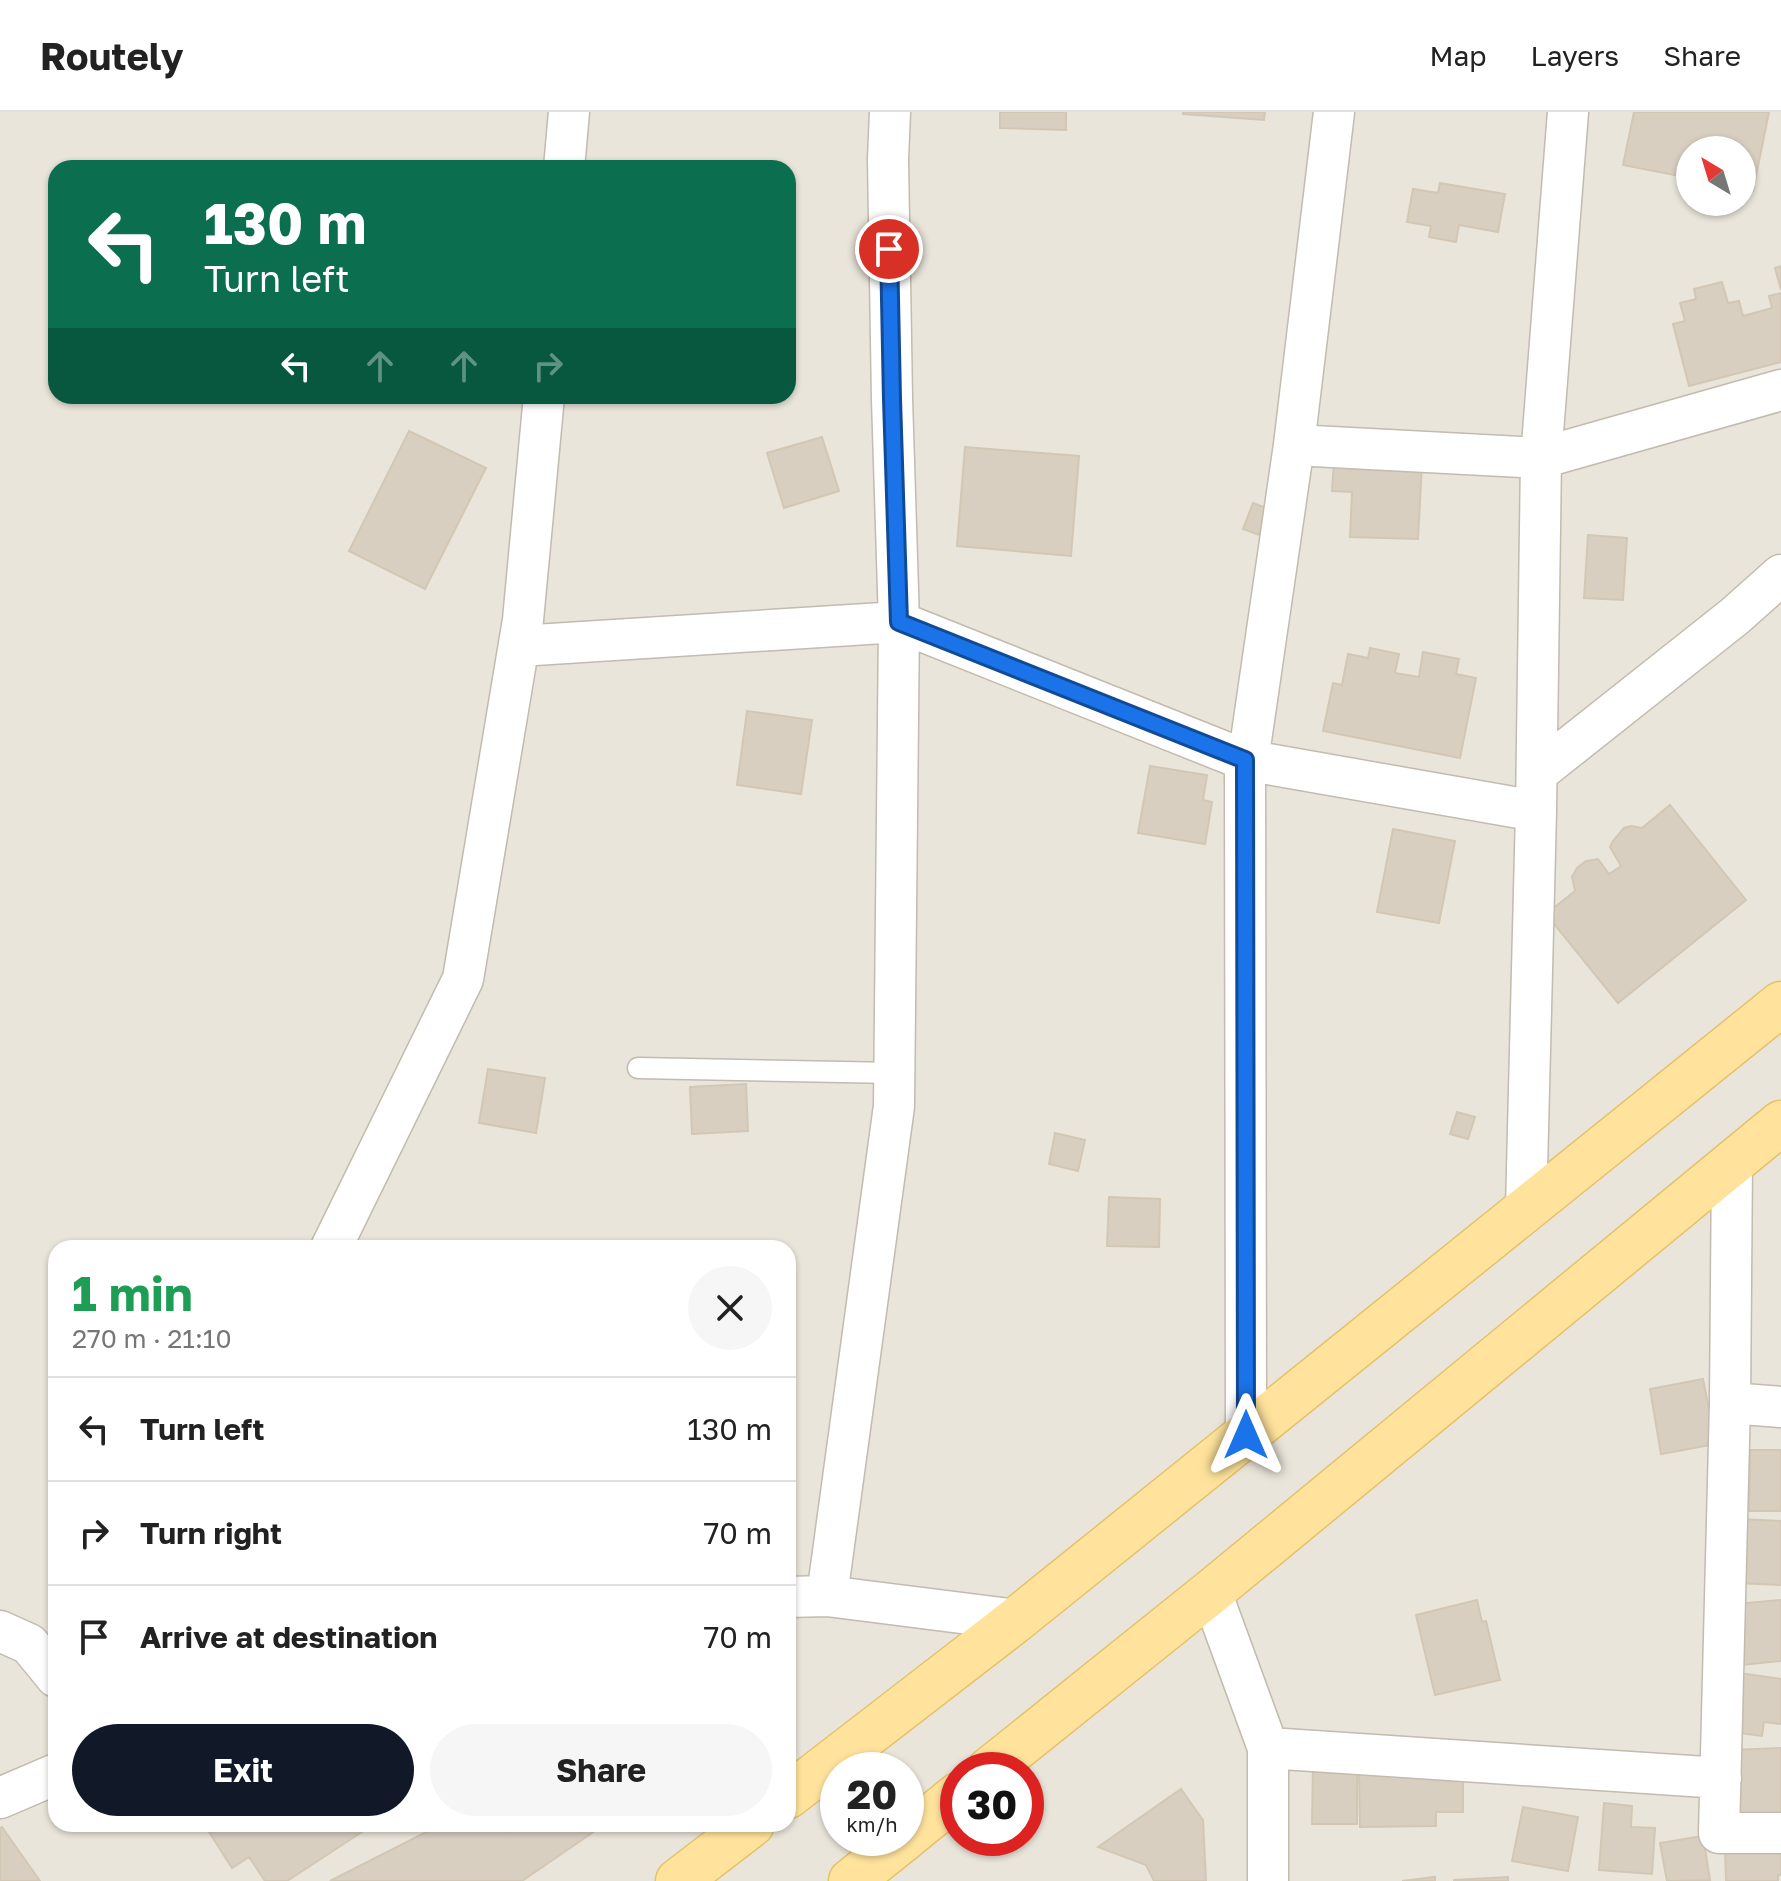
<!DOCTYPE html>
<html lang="en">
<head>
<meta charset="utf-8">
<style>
  :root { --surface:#fff; --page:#f6f6f6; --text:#222; --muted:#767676; --line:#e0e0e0; --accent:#111827 }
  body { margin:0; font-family:"Golos Text",sans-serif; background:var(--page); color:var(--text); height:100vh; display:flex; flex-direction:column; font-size:30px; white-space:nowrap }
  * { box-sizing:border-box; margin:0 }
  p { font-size:26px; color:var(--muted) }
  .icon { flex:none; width:44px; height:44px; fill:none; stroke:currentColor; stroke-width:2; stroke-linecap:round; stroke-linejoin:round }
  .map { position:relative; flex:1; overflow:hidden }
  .sheet { position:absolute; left:48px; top:1128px; width:748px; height:592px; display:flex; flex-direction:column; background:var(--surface); border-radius:24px; box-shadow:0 2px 6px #0004 }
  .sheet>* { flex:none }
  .top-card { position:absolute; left:48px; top:48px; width:748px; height:244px; border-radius:24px; box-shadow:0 2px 6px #0004; background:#0b6e4f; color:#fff; overflow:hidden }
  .needle { width:52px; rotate:322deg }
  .fabs { position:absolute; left:1676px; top:24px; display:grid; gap:16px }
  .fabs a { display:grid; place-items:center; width:80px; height:80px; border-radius:50%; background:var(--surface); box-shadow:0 2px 6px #0004; font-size:40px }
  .speed { position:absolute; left:820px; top:1640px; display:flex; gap:16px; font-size:40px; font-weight:700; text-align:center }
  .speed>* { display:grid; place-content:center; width:104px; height:104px; border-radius:50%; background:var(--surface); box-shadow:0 2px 6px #0004; line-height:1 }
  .speed small { font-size:20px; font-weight:400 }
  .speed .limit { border:12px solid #d22; background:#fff; color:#111 }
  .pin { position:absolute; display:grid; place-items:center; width:68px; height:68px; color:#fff; margin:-34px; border:4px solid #fff; border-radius:50%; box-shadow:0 2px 8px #0007 }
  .me { position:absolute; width:88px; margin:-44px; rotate:0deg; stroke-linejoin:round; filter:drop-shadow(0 0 6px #0008) }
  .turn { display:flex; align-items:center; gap:28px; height:168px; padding:0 24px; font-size:36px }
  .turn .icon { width:104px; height:104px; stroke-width:2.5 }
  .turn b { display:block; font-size:56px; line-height:68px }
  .lanes { display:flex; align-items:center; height:76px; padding:0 24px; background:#0003; justify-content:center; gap:40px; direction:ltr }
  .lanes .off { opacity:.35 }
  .round { display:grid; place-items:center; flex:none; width:84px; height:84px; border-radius:42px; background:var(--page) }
  .summary { display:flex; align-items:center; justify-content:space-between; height:136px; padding:0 24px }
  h1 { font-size:48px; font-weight:700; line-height:60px; color:#1e9e55 }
  .action { display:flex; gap:16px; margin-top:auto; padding:16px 24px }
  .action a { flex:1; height:92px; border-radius:48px; background:var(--accent); color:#fff; font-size:32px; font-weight:700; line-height:92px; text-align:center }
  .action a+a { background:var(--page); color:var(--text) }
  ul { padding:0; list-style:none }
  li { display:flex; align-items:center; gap:24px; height:104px; padding:0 24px; border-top:2px solid var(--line) }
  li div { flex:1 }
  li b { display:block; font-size:30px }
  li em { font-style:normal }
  header { display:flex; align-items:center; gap:48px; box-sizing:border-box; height:112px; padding:0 40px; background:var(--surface); border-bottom:2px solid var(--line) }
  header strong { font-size:38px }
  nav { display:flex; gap:44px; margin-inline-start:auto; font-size:28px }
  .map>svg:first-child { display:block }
  .residential { fill:#eae5da; fill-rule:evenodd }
  .building { fill:#d8cfc1; stroke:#d3c7b4; stroke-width:2 }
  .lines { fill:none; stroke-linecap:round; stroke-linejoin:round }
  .service-casing { stroke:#c2bbae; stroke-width:23 }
  .minor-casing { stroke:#c2bbae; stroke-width:43 }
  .primary-casing { stroke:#e6c16a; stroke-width:47 }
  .service { stroke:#fff; stroke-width:20 }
  .minor { stroke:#fff; stroke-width:40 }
  .primary { stroke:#ffe39c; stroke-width:44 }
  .route-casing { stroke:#114b97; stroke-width:20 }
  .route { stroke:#1a73e8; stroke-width:14 }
</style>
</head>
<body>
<header>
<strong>Routely</strong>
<nav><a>Map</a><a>Layers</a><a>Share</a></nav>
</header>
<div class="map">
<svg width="1781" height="1769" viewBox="0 0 1781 1769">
  <rect width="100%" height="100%" fill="#f6f3ec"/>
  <path class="residential" d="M0,0H1781V1769H0ZM1690,38H1742V90H1690ZM56,56H788V284H56ZM56,1136H788V1712H56ZM838,1658H906V1726H838ZM958,1658H1026V1726H958Z"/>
  <path class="building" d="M1000,0H1066V18L1000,16Z
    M1183,0H1265L1264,8L1183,2Z
    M1634,0H1769L1753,79L1742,76V38H1690V66L1623,53Z
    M1440,71L1505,82L1498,120L1459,113L1456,130L1429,125L1431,114L1407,110L1413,77L1438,81Z
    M1781,154V178L1775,156Z
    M1722,170L1728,191L1739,189L1743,204L1772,196L1769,184L1781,181V250L1689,274L1673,212L1685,209L1680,191L1696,187L1694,177Z
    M409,319L486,356L425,477L349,439Z
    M822,325L839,379L784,396L767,341Z
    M965,335L1079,344L1071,444L957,434Z
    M1334,349L1422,352L1418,427L1350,425L1352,380L1332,379Z
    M1253,391L1269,397L1259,423L1243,417Z
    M1588,423L1627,426L1623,488L1584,486Z
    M1370,536L1399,542L1395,561L1419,565L1423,540L1459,547L1456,562L1476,566L1460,646L1323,619L1333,571L1342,573L1348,542L1368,546Z
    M747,599L812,608L801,682L737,673Z
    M1150,654L1207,663L1203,688L1212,690L1205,732L1138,721Z
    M1670,693L1746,788L1618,891L1546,802L1575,779L1572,765L1577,756L1586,749L1598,747L1609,762L1621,754L1610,735L1613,729L1624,716L1631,714L1642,716Z
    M1393,717L1455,729L1439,811L1377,800Z
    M488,957L545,966L536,1021L479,1011Z
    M746,972L748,1019L692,1022L690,975Z
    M1457,1000L1475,1005L1468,1027L1450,1022Z
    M1055,1021L1085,1028L1078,1059L1049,1052Z
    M1109,1085L1160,1087L1159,1135L1107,1134Z
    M1703,1267L1716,1332L1661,1342L1650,1277Z
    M1750,1338H1781V1399H1749Z
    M1741,1407L1781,1409V1473L1738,1471Z
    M1477,1488L1482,1510L1486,1509L1500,1568L1435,1583L1416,1503Z
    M1781,1488V1549L1742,1553L1737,1492Z
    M1739,1561L1781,1567V1612L1764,1610L1762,1624L1731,1620Z
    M1781,1636V1705L1736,1707L1732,1638Z
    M1313,1653H1357V1712H1312Z
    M1463,1661V1700H1436V1714L1360,1715L1359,1663Z
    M1181,1677L1203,1708L1206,1769H1154L1146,1753L1098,1735Z
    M1604,1691L1632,1694L1631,1715L1655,1716L1652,1762L1599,1758Z
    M1523,1695L1578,1705L1568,1759L1512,1749Z
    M204,1712H366L368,1716L287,1769H265L249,1745L232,1756Z
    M442,1712H489L505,1719L515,1712H605L522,1769H330Z
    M2,1715L40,1769H0V1716Z
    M1703,1724L1710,1768L1667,1769L1660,1731Z
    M1781,1736V1763H1778V1769H1726L1725,1738Z
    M1435,1765V1769H1402Z
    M1508,1765V1769H1454V1768Z"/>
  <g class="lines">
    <g class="service-casing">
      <path id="service" d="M638,956L895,961"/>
    </g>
    <g class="minor-casing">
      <path id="minor" d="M564,56L569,0
        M1294,333L1541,346L1781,278
        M519,534L899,510L1245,648L1536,699
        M1245,648L1246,1323
        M1248,649L1294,333L1334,0
        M1537,661L1735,504L1781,463
        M1732,1050L1730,1291L1719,1721H1781
        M1526,1097L1536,699L1541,346L1568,0
        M331,1136L463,867L523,508L544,284
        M1730,1291L1781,1295
        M1211,1480L1268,1636V1769
        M827,1484L894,994L899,510L892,287L888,47L890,0
        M788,1485L827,1484L1016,1508
        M0,1519L29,1532L56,1565
        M1268,1636L1721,1666
        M0,1686L56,1662"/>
    </g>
    <g class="primary-casing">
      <path id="primary" d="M989,1658L1211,1480L1781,1011
        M788,1684L1016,1508L1781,892
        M906,1725L958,1683
        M678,1769L752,1712
        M851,1769L905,1726"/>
    </g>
    <use href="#service" class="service"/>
    <use href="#minor" class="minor"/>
    <use href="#primary" class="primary"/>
  </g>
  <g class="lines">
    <g class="route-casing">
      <path id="route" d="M889,137L892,287L899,510L1245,648L1246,1323"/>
    </g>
    <use href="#route" class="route"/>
  </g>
</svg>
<div class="fabs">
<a><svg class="needle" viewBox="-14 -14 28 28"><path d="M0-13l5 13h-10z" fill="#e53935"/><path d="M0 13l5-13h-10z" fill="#767676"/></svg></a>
</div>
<div class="speed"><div>20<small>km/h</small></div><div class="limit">30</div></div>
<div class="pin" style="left:889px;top:137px;background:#d93025"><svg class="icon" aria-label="arrive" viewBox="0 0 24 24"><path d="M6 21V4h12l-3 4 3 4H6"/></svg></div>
<svg class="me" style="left:1246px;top:1323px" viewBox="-20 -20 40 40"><path d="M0-17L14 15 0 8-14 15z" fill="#1a73e8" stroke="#fff" stroke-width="4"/></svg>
<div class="top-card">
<div class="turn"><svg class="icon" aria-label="left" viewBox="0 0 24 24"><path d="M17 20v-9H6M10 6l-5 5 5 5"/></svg><div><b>130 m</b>Turn left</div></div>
<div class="lanes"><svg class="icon" aria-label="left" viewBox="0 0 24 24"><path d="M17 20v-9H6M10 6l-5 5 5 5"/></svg><svg class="icon off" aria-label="ahead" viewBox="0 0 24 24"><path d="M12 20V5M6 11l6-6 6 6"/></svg><svg class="icon off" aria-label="ahead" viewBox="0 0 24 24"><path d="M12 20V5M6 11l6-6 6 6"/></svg><svg class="icon off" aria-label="right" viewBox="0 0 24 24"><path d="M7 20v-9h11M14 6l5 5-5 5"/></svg></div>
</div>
<section class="sheet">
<div class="summary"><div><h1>1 min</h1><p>270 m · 21:10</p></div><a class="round"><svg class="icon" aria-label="close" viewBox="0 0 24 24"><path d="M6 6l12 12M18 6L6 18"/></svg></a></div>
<ul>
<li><svg class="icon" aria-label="left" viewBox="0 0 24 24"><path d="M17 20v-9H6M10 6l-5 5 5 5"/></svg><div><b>Turn left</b></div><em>130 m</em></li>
<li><svg class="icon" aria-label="right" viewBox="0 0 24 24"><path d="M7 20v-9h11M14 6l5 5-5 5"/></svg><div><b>Turn right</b></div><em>70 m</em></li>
<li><svg class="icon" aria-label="arrive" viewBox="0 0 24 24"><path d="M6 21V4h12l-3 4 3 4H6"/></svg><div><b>Arrive at destination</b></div><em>70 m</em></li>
</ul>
<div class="action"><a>Exit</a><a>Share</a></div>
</section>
</div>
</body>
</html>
